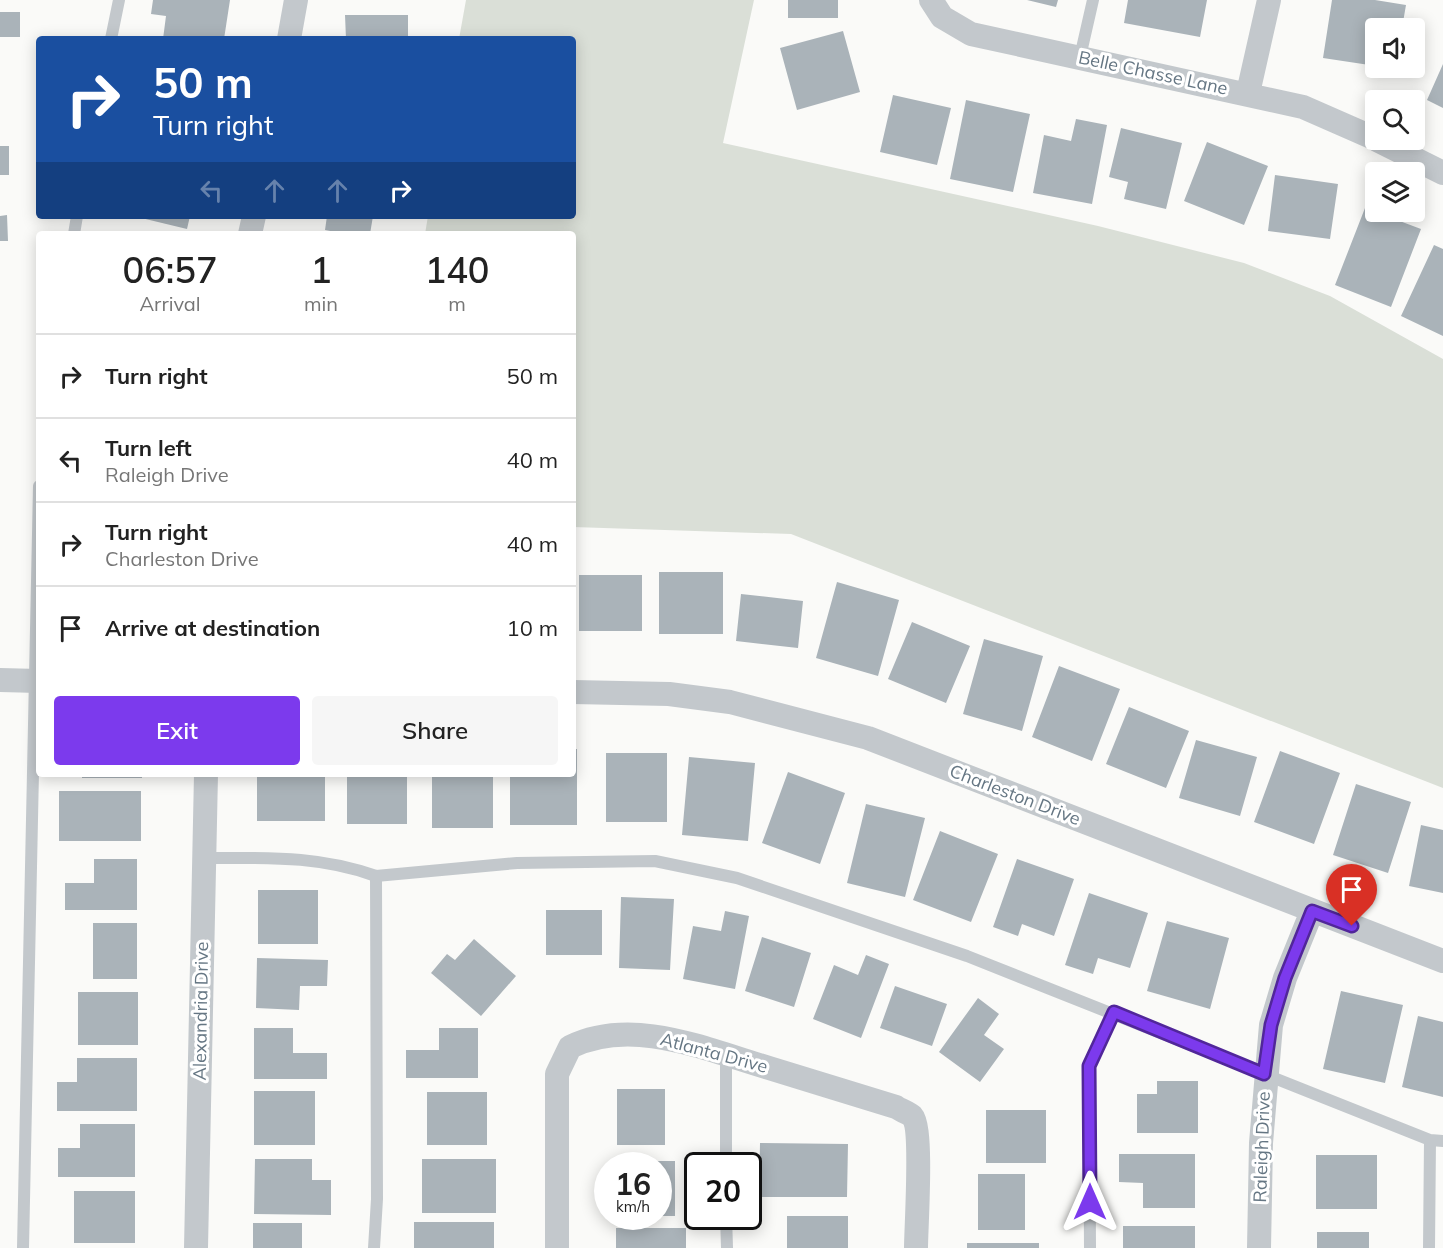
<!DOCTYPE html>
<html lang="en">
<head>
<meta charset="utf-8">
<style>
  :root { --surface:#fff; --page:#f6f6f6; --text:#222; --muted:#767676; --line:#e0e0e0; --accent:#7c3aed }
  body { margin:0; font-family:Mulish,sans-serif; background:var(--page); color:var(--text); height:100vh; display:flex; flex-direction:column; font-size:22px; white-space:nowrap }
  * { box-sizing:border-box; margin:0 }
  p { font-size:20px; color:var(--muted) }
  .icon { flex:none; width:33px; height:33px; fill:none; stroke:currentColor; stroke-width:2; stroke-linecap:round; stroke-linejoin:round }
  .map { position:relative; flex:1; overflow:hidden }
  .side { position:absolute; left:36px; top:231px; width:540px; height:546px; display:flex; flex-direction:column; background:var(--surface); border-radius:6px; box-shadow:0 3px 15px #0003 }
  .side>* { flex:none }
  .guide { position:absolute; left:36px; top:36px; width:540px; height:183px; border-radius:6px; box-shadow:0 3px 15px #0003; background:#1a4fa0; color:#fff; overflow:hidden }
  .fabs { position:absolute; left:1365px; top:18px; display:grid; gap:12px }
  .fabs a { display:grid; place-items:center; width:60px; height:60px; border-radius:6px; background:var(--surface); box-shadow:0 3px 15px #0003; font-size:30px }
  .speed { position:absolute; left:594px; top:1152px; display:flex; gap:12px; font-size:30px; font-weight:700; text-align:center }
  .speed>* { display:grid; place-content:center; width:78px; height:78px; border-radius:50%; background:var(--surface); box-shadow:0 3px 15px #0003; line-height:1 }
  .speed small { font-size:15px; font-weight:400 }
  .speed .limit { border:3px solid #111; border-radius:9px; background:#fff; color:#111 }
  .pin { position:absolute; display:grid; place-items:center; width:51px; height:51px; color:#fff; margin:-62px -26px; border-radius:50% 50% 50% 0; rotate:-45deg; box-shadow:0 0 6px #0007 }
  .pin .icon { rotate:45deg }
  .me { position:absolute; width:66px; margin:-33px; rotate:0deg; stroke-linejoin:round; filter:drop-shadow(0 0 4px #0008) }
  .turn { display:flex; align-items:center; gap:21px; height:126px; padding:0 18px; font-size:27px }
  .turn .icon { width:78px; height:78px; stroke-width:2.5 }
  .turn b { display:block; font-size:42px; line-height:51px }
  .lanes { display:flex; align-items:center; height:57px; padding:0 18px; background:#0003; justify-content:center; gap:30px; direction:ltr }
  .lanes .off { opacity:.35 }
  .eta { display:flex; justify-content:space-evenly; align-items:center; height:102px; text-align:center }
  .eta b { font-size:36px; font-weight:600; line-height:42px }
  .primary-button { display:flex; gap:12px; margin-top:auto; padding:12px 18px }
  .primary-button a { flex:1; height:69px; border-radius:6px; background:var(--accent); color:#fff; font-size:24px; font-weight:600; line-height:69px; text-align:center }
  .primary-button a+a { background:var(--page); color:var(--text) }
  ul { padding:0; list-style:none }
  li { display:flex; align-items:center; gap:18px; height:84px; padding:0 18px; border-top:2px solid var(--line) }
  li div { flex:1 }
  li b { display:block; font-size:22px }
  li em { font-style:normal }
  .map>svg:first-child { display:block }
  .green { fill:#dadfd7 }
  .building { fill:#aab3b9 }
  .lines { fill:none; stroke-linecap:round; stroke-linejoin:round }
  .service { stroke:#c3c8cc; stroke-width:12 }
  .minor { stroke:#c3c8cc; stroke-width:24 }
  .route-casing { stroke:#51269a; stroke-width:15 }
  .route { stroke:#7c3aed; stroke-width:10 }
  .labels { text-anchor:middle; stroke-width:6; stroke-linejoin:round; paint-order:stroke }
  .street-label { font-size:18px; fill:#657683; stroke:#fff }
</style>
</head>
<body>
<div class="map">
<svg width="1443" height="1248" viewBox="0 0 1443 1248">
  <rect width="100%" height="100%" fill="#fafaf8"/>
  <path class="green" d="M466,0H754L723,143L1098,226L1244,263L1330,296L1443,359V788L791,534L573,527V234H425L428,216H573V39H459Z"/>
  <path class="building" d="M153,0H230L224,39H163L166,16L151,14Z
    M788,0H838V18H788Z
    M1027,0H1058L1056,7Z
    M1128,0H1207L1200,37L1124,23Z
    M1332,0H1375L1406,5L1402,28H1376V66L1323,58Z
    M0,12H20V37H0Z
    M345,15H408V39H346Z
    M843,31L860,92L797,110L780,48Z
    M1443,64V108L1427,100Z
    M893,95L951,108L937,165L880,152Z
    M966,100L1030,114L1013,192L950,179Z
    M1076,119L1107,125L1092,204L1033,193L1044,135L1071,141Z
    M1121,128L1182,143L1166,209L1124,199L1128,182L1109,177Z
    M1207,142L1268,166L1244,225L1184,201Z
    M0,146H9V175H0Z
    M1275,175L1338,184L1330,239L1268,231Z
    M1365,208L1421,229L1391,307L1335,285Z
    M7,215L8,241H0V216Z
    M133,216H190L187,229Z
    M327,216H373L370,234H346L325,230Z
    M1434,245L1443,249V336L1401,316Z
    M659,572H723V634H659Z
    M579,575H642V631H579Z
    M837,582L899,600L878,676L816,658Z
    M741,594L803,601L798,648L736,641Z
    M912,622L970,646L946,703L888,679Z
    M984,639L1043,656L1022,731L963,714Z
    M1059,666L1120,689L1092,761L1032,737Z
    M1129,707L1189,731L1166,788L1106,764Z
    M1196,740L1257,757L1240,816L1179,798Z
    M573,749H577V825H510V774H573Z
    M1280,751L1340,773L1314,844L1254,822Z
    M606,753H667V822H606Z
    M689,757L755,763L748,841L682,835Z
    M788,772L845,793L820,864L762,843Z
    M82,774H142V778H82Z
    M257,774H325V821H257Z
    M347,774H407V824H347Z
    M432,774H493V828H432Z
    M1356,784L1411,802L1388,873L1333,855Z
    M59,791H141V841H59Z
    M866,804L925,818L905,897L847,883Z
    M1421,825L1443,830V893L1409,886Z
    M940,831L998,854L971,922L913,900Z
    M94,859H137V910H65V883H94Z
    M1017,859L1074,879L1054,936L1022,924L1018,936L993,927Z
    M258,890H318V944H258Z
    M1089,893L1148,913L1130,968L1098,958L1093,974L1065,965Z
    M621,897L674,899L670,970L619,968Z
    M546,910H602V955H546Z
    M725,911L749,916L735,989L683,979L693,926L721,931Z
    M1167,921L1229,938L1210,1009L1147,991Z
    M93,923H137V979H93Z
    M762,937L811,953L794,1007L745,991Z
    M474,939L516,976L481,1016L431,973L447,954L455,960Z
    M866,955L889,964L861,1038L813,1019L834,965L858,975Z
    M257,958L328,960L327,986H300L299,1010L256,1008Z
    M895,986L947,1004L932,1046L880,1028Z
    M1341,991L1403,1005L1385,1083L1323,1069Z
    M78,992H138V1045H78Z
    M978,998L999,1014L984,1035L1004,1049L980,1082L939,1052Z
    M1418,1016L1443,1022V1097L1402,1087Z
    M254,1028H293V1053H327V1079H254Z
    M439,1028H478V1078H406V1050H439Z
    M77,1058H137V1111H57V1082H77Z
    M1157,1081H1198V1133H1137V1094H1157Z
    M617,1089H665V1145H617Z
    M254,1091H315V1145H254Z
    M427,1092H487V1145H427Z
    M986,1110H1046V1163H986Z
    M80,1124H135V1177H58V1148H80Z
    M760,1143L848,1144L847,1197H759Z
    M1119,1154H1195V1208H1143V1183L1119,1182Z
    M1316,1155H1377V1209H1316Z
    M255,1159H312V1180H331V1215L254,1214Z
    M422,1159H496V1213H422Z
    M615,1161H675V1216H658V1166H615Z
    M978,1174H1025V1230H978Z
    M74,1191H135V1243H74Z
    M787,1216H848V1248H787Z
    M414,1222H494V1248H414Z
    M253,1223H302V1248H253Z
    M1123,1226H1195V1248H1123Z
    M616,1228H686V1248H616Z
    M1317,1232H1369V1248H1317Z
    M967,1243H1039V1248H967Z"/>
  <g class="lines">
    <path class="service" d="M111,39L119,0
      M1080,57L1093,0
      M74,234L77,216
      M204,858C265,858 318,855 376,876
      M726,1055V1166
      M726,1216L727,1248
      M23,1248L39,486
      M374,1248L377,1199L376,876L517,863L655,861L737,878L967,956L1430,1140L1443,1141
      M1090,1248L1089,1066L1114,1012
      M1429,1248L1430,1140"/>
    <path class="minor" d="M931,0L942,17L971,34L1303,107L1376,139
      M289,39L296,0
      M1248,93L1269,0
      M1377,140L1443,173
      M250,234L254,216
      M0,680L39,681
      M573,692L669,694L730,702L868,738L1443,961
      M196,1248L206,774
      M557,1248V1074L570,1047C633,1016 707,1050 769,1068C811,1081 854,1094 896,1107C900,1110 909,1113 912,1116C923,1128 916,1227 916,1248
      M1259,1248L1261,1143L1271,1025L1285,978L1312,911"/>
  </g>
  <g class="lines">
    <g class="route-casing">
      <path id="route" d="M1090,1202L1089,1066L1114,1012L1264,1074L1271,1025L1285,978L1312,911L1352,926"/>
    </g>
    <use href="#route" class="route"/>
  </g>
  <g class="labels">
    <g class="street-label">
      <text transform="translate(1153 73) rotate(12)" y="6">Belle Chasse Lane</text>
      <text transform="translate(1015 795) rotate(21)" y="6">Charleston Drive</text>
      <text transform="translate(201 1011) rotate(-89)" y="6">Alexandria Drive</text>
      <text transform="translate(714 1053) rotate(15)" y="6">Atlanta Drive</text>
      <text transform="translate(1262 1147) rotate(-88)" y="6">Raleigh Drive</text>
    </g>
  </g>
</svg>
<div class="fabs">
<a><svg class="icon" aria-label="sound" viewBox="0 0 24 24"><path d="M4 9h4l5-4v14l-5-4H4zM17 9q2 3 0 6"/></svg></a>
<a><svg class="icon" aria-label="search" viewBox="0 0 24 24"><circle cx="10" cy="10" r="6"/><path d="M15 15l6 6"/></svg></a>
<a><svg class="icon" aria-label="layers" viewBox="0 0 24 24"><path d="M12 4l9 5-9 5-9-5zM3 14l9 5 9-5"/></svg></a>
</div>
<div class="speed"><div>16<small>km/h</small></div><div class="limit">20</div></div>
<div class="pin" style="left:1352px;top:926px;background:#d93025"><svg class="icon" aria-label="arrive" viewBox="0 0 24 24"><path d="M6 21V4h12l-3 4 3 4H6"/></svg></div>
<svg class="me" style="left:1090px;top:1202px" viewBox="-20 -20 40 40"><path d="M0-17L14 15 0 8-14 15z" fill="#7c3aed" stroke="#fff" stroke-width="4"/></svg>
<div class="guide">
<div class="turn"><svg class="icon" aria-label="right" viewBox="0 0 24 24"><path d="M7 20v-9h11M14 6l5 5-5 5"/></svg><div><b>50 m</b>Turn right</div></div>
<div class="lanes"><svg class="icon off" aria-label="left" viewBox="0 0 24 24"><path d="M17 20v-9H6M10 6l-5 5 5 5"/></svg><svg class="icon off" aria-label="ahead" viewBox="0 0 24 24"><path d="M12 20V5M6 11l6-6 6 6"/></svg><svg class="icon off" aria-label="ahead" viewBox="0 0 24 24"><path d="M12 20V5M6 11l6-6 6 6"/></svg><svg class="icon" aria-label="right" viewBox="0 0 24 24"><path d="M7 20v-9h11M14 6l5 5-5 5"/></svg></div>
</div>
<section class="side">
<div class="eta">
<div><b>06:57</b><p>Arrival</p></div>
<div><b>1</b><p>min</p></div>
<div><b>140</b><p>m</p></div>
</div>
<ul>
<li><svg class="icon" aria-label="right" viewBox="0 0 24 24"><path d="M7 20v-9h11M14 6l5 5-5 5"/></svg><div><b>Turn right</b></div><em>50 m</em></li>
<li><svg class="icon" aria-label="left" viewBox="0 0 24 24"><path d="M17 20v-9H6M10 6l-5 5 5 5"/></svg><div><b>Turn left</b><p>Raleigh Drive</p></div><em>40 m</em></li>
<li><svg class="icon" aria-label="right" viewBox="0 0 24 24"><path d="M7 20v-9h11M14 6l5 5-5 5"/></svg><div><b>Turn right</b><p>Charleston Drive</p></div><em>40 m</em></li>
<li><svg class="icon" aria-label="arrive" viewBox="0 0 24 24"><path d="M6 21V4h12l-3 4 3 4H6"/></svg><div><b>Arrive at destination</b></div><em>10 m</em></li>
</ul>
<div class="primary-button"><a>Exit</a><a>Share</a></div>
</section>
</div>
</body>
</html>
